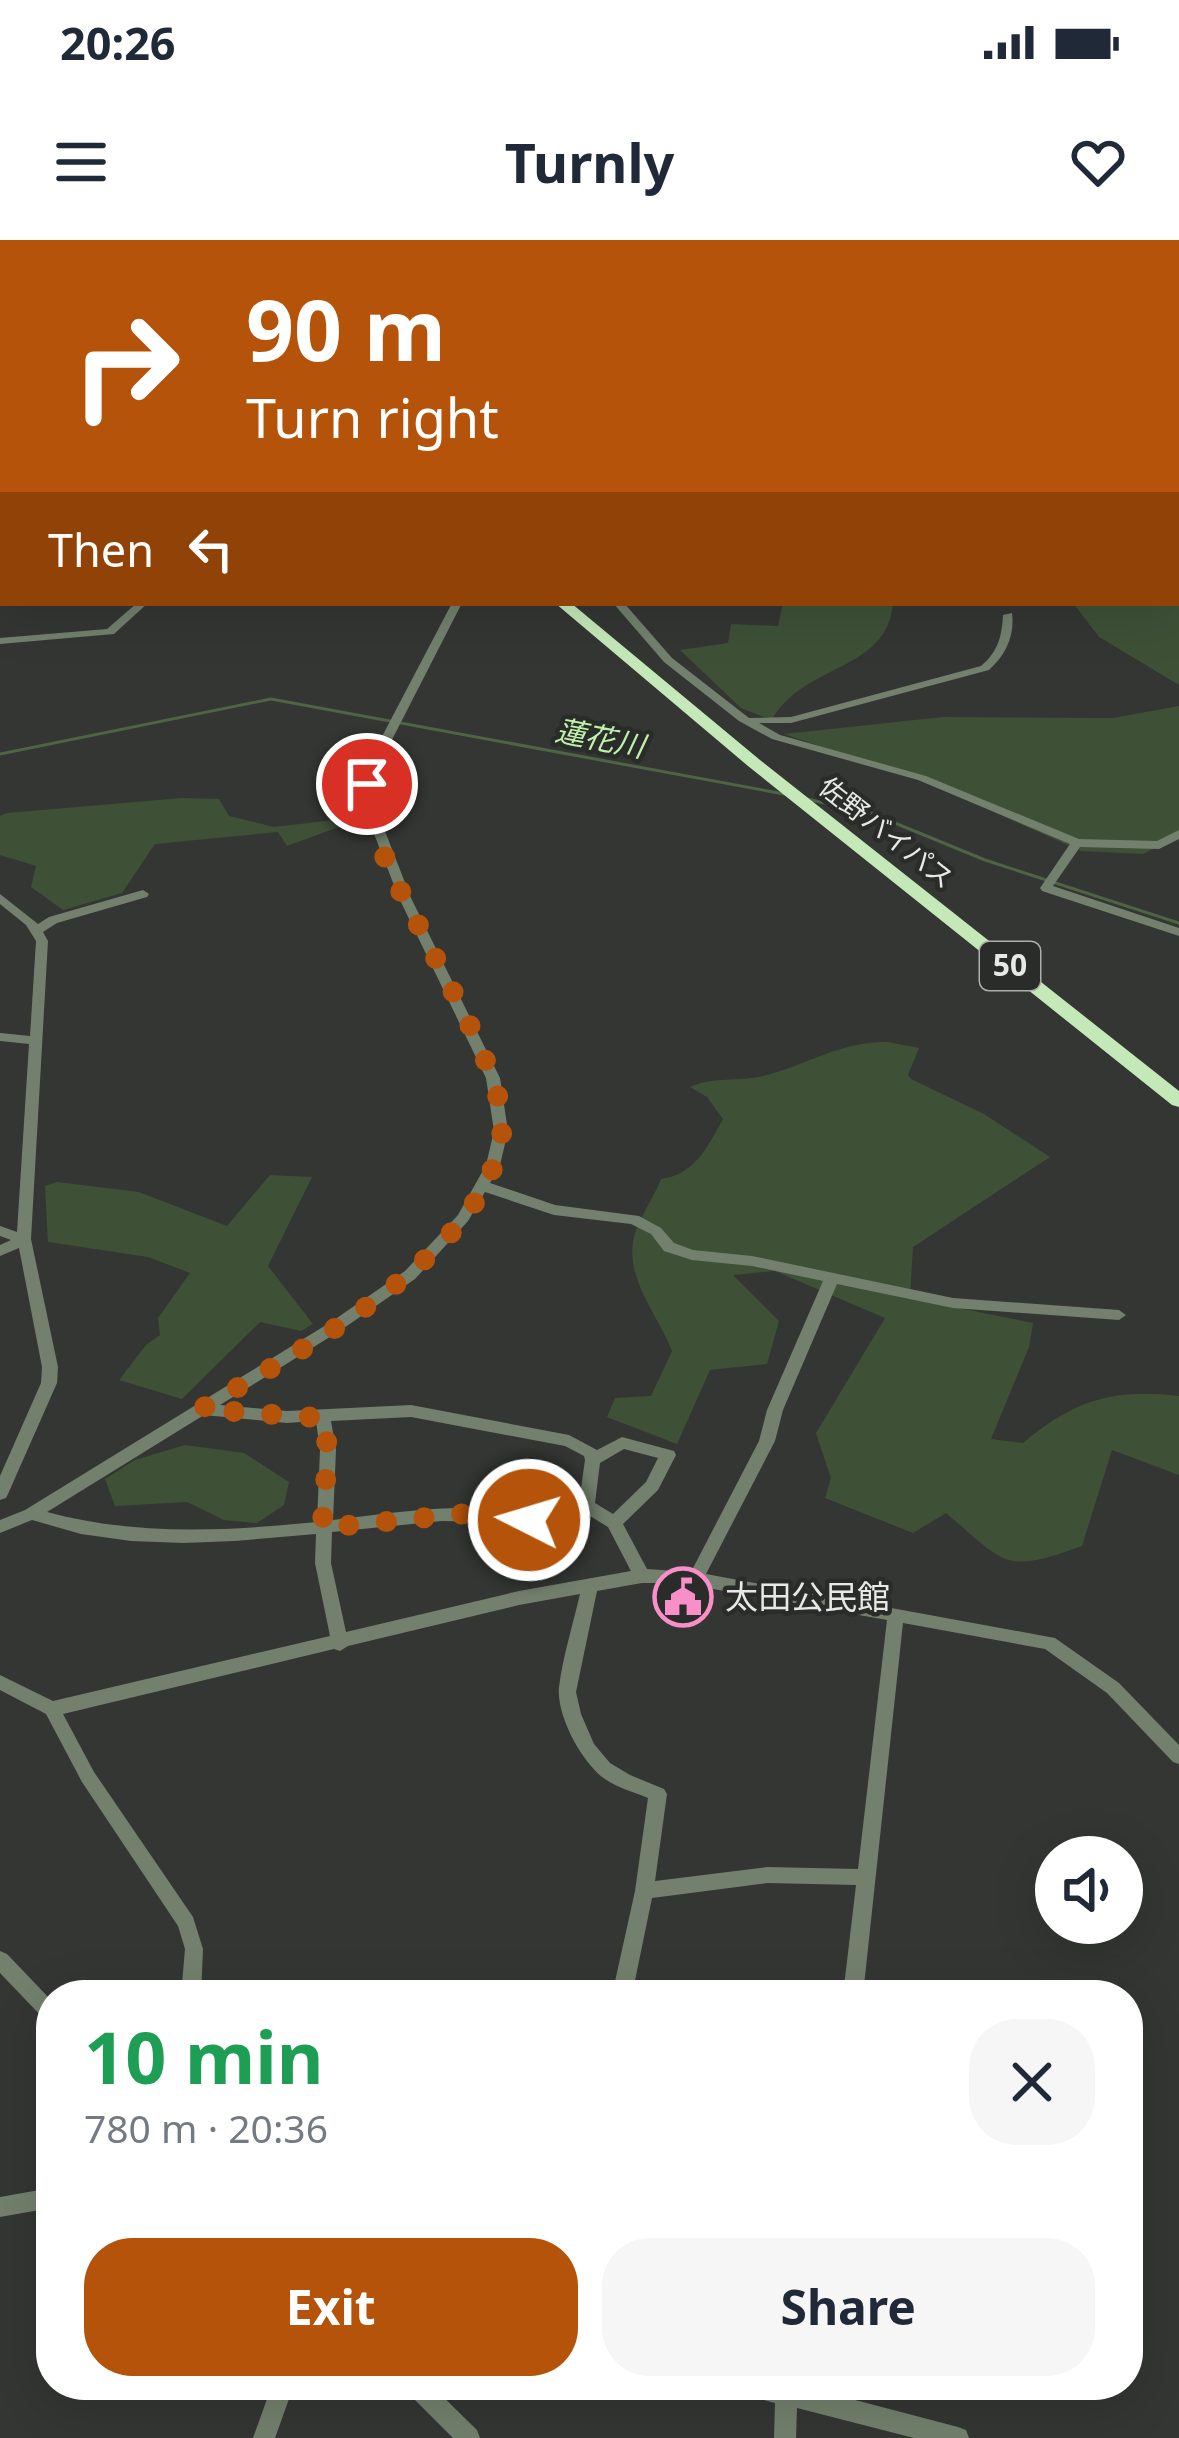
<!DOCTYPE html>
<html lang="en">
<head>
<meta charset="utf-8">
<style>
  :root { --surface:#fff; --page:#f6f6f7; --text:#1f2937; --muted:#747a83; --accent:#b45309 }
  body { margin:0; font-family:"Noto Sans","Noto Sans JP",sans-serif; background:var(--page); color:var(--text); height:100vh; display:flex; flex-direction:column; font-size:45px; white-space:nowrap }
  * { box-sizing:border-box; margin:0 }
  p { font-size:39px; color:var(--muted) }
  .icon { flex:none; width:66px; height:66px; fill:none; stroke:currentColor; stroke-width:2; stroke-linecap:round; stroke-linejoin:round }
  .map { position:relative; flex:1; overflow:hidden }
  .side { position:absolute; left:36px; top:1740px; width:1107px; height:420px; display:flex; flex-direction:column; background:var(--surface); border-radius:48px; box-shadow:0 12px 48px #0002 }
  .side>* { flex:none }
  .hud { position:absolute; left:0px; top:0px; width:1179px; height:366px; box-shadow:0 12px 48px #0002; background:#b45309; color:#fff; overflow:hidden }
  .controls { position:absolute; left:1035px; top:1596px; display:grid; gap:24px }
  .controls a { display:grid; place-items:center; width:108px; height:108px; border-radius:50%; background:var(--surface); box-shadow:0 12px 48px #0002; font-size:60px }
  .pin { position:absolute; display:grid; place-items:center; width:102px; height:102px; color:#fff; margin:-51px; border:6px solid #fff; border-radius:50%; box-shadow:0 3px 12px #0007 }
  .me { position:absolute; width:132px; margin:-66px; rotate:275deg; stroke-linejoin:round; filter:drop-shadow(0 0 9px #0008) }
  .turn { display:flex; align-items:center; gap:42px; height:252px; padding:0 48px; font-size:54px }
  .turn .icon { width:156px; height:156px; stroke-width:2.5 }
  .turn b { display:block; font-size:84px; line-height:102px }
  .then { display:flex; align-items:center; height:114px; padding:0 48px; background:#0003; gap:24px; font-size:45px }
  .round { display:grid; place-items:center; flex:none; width:126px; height:126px; border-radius:48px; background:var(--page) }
  .summary { display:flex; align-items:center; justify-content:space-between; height:204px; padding:0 48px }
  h1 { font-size:72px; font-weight:700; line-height:90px; color:#1e9e55 }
  .primary-button { display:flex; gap:24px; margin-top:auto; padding:24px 48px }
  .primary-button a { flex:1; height:138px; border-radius:48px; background:var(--accent); color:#fff; font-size:48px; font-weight:700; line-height:138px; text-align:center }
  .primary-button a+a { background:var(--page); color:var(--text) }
  .status { display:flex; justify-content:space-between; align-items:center; height:84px; padding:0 60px; background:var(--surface); direction:ltr }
  .status svg { height:33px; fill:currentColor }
  header { display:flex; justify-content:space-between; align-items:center; height:156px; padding:0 48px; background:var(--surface); font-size:54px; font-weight:700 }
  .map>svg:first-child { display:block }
  .green { fill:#3e5137 }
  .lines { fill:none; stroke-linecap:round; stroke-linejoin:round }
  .stream { stroke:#4f6346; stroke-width:3 }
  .minor { fill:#72806d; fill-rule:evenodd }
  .major { fill:#aecaa3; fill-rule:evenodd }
  .highway { fill:#c5e8b9; fill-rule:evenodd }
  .wall { fill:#47613d }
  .shaded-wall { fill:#3a4f32 }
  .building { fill:#537147; stroke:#3a4f32; stroke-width:3 }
  .route { stroke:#b45309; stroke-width:21; stroke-dasharray:0 37.8 }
  .labels { text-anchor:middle; stroke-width:9; stroke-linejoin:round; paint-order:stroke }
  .far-street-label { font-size:27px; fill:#e7e9e6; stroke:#292c28 }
  .far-water-label { font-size:30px; font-style:italic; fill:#bff0ac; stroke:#292c28 }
  .shield { fill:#292c28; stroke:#aeb0ad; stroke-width:3 }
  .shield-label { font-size:30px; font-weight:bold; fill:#e7e9e6 }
  .poi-label { font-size:33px; fill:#e7e9e6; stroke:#292c28; text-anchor:start }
</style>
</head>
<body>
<div class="status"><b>20:26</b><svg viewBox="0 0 49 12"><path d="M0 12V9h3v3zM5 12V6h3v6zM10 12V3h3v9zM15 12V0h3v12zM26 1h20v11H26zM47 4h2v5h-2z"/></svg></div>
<header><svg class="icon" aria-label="menu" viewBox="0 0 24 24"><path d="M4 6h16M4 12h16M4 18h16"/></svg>Turnly<svg class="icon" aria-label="heart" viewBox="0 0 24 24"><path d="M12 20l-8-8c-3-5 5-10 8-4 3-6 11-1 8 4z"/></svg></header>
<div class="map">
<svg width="1179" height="2198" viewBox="0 0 1179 2198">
  <rect width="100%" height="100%" fill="#333632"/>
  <path class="green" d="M509,0H1179V309L1176,3Z
    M1176,329L1179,330V445L1099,397L1073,363H1176Z
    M783,363H893C888,432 803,423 772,480L741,468L680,410L728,403L731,384L778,386Z
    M1179,466V596L1143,614L1081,611L931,544L784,494L943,477L1113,478Z
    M182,558L219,559L229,576L274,587L334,580L347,584L287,606L278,592L155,604L122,653L63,670L31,647L36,626L0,615V576L7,573Z
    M888,802L919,808L908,835L911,839L984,874L1050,917L913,1007L910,1058L1033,1083L1029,1107L991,1199L1023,1203C1074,1160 1113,1148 1179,1156V1235L1112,1210L1082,1306C1004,1334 1007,1325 946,1273L913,1293L825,1258L831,1238L816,1193L885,1078L775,1031L733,1035L779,1081L767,1124L710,1130L677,1204L607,1177L615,1158L651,1156L672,1111C658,1074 622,1036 635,993C641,975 654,957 661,939C696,934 707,907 723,879L707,857L690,847C714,836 738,842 763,836C808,825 840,801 888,802Z
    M270,935L312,937L268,1026L313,1084L301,1091L260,1082L182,1159L119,1140L146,1105L160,1095L158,1078L190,1033L148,1017L48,1002L45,946L57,942L139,952L227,986Z
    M185,1205L244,1213L289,1242L284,1265L257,1283L224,1280L187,1262L115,1266L105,1239L135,1220Z"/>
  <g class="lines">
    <path class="stream" d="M0,514L271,459L784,554
      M807,559L873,574L985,620L1179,683"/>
    <path class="minor" d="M48,0H75L85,3H58Z
      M323,0H331V3H323Z
      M495,0H503L502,3H494Z
      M543,0H551L549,3H541Z
      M0,85H3V91H0Z
      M3,155V161L0,162V156Z
      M3,290V296L0,297V291Z
      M137,363H148L114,394L0,404V398L107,389Z
      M452,363H462L378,527L374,563L411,658L500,838L508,891L500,925L490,943L555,965L639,976L661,988L674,1003L693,1010L752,1016L953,1058L1119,1070L1126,1075L1119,1080L953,1068L837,1044L783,1170L775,1201L706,1334L1055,1398L1119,1443L1179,1505V1524L1173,1522L1107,1453L1045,1409L903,1383L863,1755H843L856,1645L767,1643L652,1658L632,1755H612L635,1651L648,1558C634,1552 618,1548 605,1539C582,1523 556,1475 559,1447C563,1416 573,1384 580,1354L519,1365L348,1406L340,1411L334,1409L63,1474L94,1532L193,1677L203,1709L201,1755H181L185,1709L178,1686L82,1542L46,1474L0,1450V1435L53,1461L330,1396L315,1323L316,1294L235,1301L183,1303L131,1301L81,1294L32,1280L0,1293V1280L25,1270L331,1082L405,1031L458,975L486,925L494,891L486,838L399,658L362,563L366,527ZM485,952L554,975L631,984L651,994L664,1011L692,1020L752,1026L823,1041L767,1170L759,1201L691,1332L647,1329L623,1284L658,1250L676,1215L674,1211L622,1197L597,1210L569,1195L411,1165L287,1171L220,1165L341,1090L415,1039L468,981ZM204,1175L287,1183L316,1181L320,1210L317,1282C226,1291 136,1296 47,1272ZM411,1177L565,1206L584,1216L585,1220L579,1262C538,1276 499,1267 457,1268C415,1269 374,1275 333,1280L336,1210L331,1181ZM624,1209L658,1218L646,1242L613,1274L595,1263L600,1223ZM585,1273L608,1287L631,1331L519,1351L346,1392L331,1323L332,1292L442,1281L548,1283ZM642,1343H679L887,1380L858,1629L767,1627L655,1641L667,1554L664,1549L630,1535L610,1523L594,1504L581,1474L576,1452L597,1351Z
      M613,363H624L672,418L749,478L791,477L981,426C998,412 1002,396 1003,375L1012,373C1015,395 1006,415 989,430L791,483H759L780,495L926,536L1079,599L1157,601L1179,590V599L1159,609L1080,607L1053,646L1179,688V696L1042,651L1040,648L1070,604L918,540L772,499L739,481L664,422Z
      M143,650L149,654L147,657L57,683L43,692L48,701L31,999L58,1127L57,1143L8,1254L6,1258L0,1260V1236L41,1143L42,1127L19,1008L0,1016V1005L11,1000L0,996V986L17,992L29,804L0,801V793L30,796L36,701L26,685L0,664V654L38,684L49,677Z
      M0,1711L7,1714L51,1760V1782L44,1779L0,1733Z
      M51,1948V1968L0,1977V1957Z
      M272,2145H294L275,2198H253Z
      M405,2145H431L477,2190L480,2198H453L408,2153Z
      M736,2145H798L958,2187L966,2190L969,2198H914L797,2168L796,2198H774L775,2163L739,2153Z"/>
    <path class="major" d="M0,201H3V207H0Z
      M1176,314L1179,315V323L1176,322Z"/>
    <path class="highway" d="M366,0H378V3H366Z
      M555,363H571L760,520L1179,851V867L1172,865L748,526Z"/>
  </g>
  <path class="wall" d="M700,1338V1351L691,1377L669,1372V1365L665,1364V1351Z"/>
  <path class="shaded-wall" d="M700,1338V1351L691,1377L692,1364Z"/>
  <path class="building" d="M671,1335L700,1338L692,1364L670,1359L672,1353L665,1351Z"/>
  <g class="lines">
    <path class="route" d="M367,544C368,601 408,663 433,713C455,757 506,845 502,891C490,1014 296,1112 201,1169L323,1178L328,1210L322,1288L462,1274L529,1280"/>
  </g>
  <defs>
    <g id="civic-ring" transform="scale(3)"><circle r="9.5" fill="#292c28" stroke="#f98fc9" stroke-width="1.5"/><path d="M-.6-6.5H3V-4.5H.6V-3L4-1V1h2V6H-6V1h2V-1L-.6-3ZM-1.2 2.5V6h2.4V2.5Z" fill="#f98fc9"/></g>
  </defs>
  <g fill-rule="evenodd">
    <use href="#civic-ring" x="683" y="1357"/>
  </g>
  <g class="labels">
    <g class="far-street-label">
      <text transform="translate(886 593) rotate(38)" y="9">佐野バイパス</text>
    </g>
    <g class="far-water-label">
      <text transform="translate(600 499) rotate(11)" y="10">蓮花川</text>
    </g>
    <rect class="shield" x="980" y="702" width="60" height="48" rx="9"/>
    <g class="shield-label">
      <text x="1010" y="736">50</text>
    </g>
    <g class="poi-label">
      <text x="725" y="1369">太田公民館</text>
    </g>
  </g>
</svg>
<div class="controls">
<a><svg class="icon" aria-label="sound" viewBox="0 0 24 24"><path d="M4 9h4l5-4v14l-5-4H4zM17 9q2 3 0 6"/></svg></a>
</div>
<div class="pin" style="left:367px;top:544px;background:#d93025"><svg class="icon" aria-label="arrive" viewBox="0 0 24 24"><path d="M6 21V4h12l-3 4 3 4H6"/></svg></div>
<svg class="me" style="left:529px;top:1280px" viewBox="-20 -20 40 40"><circle r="17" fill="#b45309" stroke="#fff" stroke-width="3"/><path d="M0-11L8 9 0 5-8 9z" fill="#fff"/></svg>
<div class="hud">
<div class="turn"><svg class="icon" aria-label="right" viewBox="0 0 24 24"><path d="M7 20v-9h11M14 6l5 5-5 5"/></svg><div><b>90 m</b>Turn right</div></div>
<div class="then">Then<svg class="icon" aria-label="left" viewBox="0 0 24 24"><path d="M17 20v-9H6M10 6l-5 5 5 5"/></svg></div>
</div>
<section class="side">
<div class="summary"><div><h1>10 min</h1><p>780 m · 20:36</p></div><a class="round"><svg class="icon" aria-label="close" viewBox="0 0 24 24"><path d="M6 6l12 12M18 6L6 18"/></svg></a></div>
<div class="primary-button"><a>Exit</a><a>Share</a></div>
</section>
</div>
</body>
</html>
